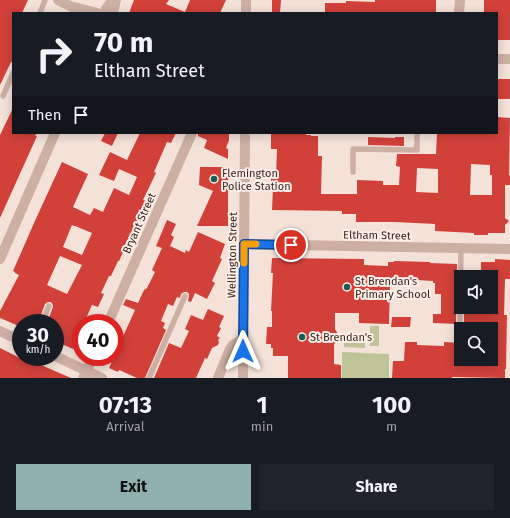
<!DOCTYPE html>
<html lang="en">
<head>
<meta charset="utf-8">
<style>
  :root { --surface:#171b24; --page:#20242c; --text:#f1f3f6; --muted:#9ea1a6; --accent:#8fb0ad }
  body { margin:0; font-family:"Fira Sans",sans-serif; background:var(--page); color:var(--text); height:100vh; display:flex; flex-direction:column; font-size:15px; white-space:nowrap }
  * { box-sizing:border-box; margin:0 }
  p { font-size:13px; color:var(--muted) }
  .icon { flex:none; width:22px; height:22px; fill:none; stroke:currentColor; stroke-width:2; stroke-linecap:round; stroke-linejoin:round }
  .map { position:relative; height:378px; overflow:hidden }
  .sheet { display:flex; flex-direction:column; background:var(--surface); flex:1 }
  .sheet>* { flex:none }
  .top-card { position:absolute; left:12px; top:12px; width:486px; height:122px; border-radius:0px; box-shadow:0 2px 10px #0003; background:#171b24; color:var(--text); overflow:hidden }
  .tools { position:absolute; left:454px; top:270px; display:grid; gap:8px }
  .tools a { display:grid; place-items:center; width:44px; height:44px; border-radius:0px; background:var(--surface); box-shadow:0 2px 10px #0003; font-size:20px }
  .speed { position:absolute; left:12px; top:314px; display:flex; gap:8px; font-size:20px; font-weight:700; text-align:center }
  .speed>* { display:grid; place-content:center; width:52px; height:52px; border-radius:50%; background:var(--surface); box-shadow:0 2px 10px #0003; line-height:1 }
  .speed small { font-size:10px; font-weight:400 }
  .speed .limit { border:6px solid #d22; background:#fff; color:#111 }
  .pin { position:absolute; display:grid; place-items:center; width:34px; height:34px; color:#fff; margin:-17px; border:2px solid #fff; border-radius:50%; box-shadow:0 1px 4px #0007 }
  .me { position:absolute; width:44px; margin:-22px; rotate:0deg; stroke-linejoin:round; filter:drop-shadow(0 0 3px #0008) }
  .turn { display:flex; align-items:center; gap:14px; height:84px; padding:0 16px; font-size:18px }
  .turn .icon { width:52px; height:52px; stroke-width:2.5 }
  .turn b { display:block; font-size:28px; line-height:34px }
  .then { display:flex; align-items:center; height:38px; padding:0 16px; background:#0003; gap:8px; font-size:15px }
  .eta { display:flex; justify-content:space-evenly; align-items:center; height:68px; text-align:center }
  .eta b { font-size:24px; font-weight:700; line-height:28px }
  .primary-button { display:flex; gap:8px; margin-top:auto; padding:8px 16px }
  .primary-button a { flex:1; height:46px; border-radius:0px; background:var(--accent); color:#111; font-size:16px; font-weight:700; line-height:46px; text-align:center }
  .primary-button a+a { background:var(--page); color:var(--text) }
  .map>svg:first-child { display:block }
  .green { fill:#bec498 }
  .building { fill:#d1413a; fill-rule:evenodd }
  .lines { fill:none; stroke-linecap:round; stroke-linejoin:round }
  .service { stroke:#cdafa4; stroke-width:5.5 }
  .minor { stroke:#cdafa4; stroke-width:10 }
  .tertiary { stroke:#cdafa4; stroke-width:10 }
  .route-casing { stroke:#114b97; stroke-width:10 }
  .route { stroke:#1a73e8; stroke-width:7 }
  .slow { stroke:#f59e0b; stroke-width:7 }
  .poi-dot { fill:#185d54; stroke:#fbede6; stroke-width:1.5 }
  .labels { text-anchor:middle; stroke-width:4; stroke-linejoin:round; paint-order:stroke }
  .poi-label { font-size:11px; fill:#382826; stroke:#fbede6; text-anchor:start }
  .street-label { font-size:11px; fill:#382826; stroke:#fbede6 }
</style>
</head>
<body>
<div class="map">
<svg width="510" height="378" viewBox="0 0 510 378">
  <rect width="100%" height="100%" fill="#f4e2d9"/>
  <path class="green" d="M370,326H379V346H370Z
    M344,337L365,338V348L344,347Z
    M342,352L389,354V378H342Z"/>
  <path class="building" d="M0,0H28L22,13H13V63L11,62L0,85Z
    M134,0H169L166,4L185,12L190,0H226L220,13H129Z
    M272,0H281L280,13H272Z
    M375,0H436V13H325V3H346V1L375,2Z
    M484,0H510V40H497V13H484Z
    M497,79H510V99H497Z
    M13,108V133H37L35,136H37L0,218V135Z
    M497,117L510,118L509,175L510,176V185H505V218L509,221L505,225V233H488V235H474V233L435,231V224L395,222H356V214H342V211L272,210L273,187H271V176H276L277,149H271V134L306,133V135H311V136H318V156H322L321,194H357V180L383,181V185H399L400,167L396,166L397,154H436L437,133H497ZM471,164L490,165V175H492V195H470ZM417,168L438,169V193L416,192Z
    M105,133H118L112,146L101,141Z
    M140,133H176L171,143L167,142L154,172L156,173L143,200L146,201L126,246L119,261H118L111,276H109L101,293L104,294L98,307L92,305L84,323H81V329L76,340L77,341L73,349L55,341V323H47L53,307V305L51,302H48L45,304L38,323H27L21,320V327L0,318V311L19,275L15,273V272L13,271L34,223L62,162L88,174L73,207L90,215L94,208L103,212L114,188L129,195L137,177L119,169L114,181L99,175L110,152L127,160ZM72,225L74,226H75L92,233L82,255L63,247ZM60,256L82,265L67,294L47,285Z
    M198,133H229V140L226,148L228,149V159L204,148L207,140L198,136Z
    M368,137L395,138V137H404V146L368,145Z
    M200,167H228V226H197L213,191L199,185Z
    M167,220L176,224L171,235L174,237L170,246L185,253L186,250L189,252L198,232L225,244L220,258L222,259L212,281L215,283L207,299L195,293L191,302L188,301L189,296V294L187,292H184L181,294L180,298L177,297L173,306L168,304L161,321L165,323L163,328L166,330L145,378H137L119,370L118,372L109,368L114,357H115V354L135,310L123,305L126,299L138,303L144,290L147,288L155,272L152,270L162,248L156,246Z
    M272,258L364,259V265L388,266V262H394V261L430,262V263L457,264L456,321L457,324L433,323V314H441V294H435V283H433V281L417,280V283H401V284H390L389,324L359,323V313H335V329L338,334V340L334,344V364L341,365V378H288V356H273V348H271V344H266L267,327H272V311H271L273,273H271Z
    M495,259L510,260V279H505L504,315H507L506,369H505V378L452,377V378H392L393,361H404L405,342H417V345L444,346V342L461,343V359H491V329H459V325H462L464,323V307H491V276H481V262H495Z
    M208,309L224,316L219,327L221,328L217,336L220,338L218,340L219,342L218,345L212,348L207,359L205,358L196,378H154L169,343L181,348L189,331L185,329L191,315L203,320Z
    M392,317H411L410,327H391Z
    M0,348L32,364L33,362L41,365L71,378H0Z"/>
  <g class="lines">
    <path class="service" d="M40,13L45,0
      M3,96L13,73
      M353,172V149L417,150V133
      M460,321L461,248
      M42,323L49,306
      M149,378L185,296"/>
    <path class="minor" d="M58,0L72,7L81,13
      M74,7L97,13
      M105,11L112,0
      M113,13L116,0
      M459,13L460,0
      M497,59H510
      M244,244L510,249
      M0,259L55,133
      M108,323L192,133
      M0,331L21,341
      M55,356L102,378
      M83,378L93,357
      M218,378L230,349L233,345L243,339"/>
    <path class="tertiary" d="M246,13V0
      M243,378L245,133"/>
  </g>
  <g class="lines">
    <g class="route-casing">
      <path id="route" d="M243,351L244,244L291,245"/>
    </g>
    <use href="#route" class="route"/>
    <path class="slow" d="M244,263V244H256"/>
  </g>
  <g class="poi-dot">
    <circle cx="214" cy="179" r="4"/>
    <circle cx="347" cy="287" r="4"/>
    <circle cx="302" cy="337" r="4"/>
  </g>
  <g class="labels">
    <g class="poi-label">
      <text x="222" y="177">Flemington<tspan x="222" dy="13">Police Station</tspan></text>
      <text x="355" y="285">St Brendan's<tspan x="355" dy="13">Primary School</tspan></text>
      <text x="310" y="341">St Brendan's</text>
    </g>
    <g class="street-label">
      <text transform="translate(139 223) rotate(-66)" y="4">Bryant Street</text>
      <text transform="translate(377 235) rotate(1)" y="4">Eltham Street</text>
      <text transform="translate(232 255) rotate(-89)" y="4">Wellington Street</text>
    </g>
  </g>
</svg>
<div class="tools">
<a><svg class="icon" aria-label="sound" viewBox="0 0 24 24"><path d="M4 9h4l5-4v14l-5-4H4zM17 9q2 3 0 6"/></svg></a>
<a><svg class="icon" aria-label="search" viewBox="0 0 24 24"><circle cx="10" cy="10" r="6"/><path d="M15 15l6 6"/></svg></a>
</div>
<div class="speed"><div>30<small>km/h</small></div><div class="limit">40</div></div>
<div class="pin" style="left:291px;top:245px;background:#d93025"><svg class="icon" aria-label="arrive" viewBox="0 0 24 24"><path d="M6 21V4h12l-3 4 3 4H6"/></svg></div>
<svg class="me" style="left:243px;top:351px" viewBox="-20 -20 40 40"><path d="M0-17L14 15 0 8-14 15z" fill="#1a73e8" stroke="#fff" stroke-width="4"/></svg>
<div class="top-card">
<div class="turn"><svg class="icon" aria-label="right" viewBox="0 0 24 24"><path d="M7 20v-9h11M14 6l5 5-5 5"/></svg><div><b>70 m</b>Eltham Street</div></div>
<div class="then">Then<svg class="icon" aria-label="arrive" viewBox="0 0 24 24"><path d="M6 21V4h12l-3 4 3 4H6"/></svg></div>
</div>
</div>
<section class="sheet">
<div class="eta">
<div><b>07:13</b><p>Arrival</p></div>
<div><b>1</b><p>min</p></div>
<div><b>100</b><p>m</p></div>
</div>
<div class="primary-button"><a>Exit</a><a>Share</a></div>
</section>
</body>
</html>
